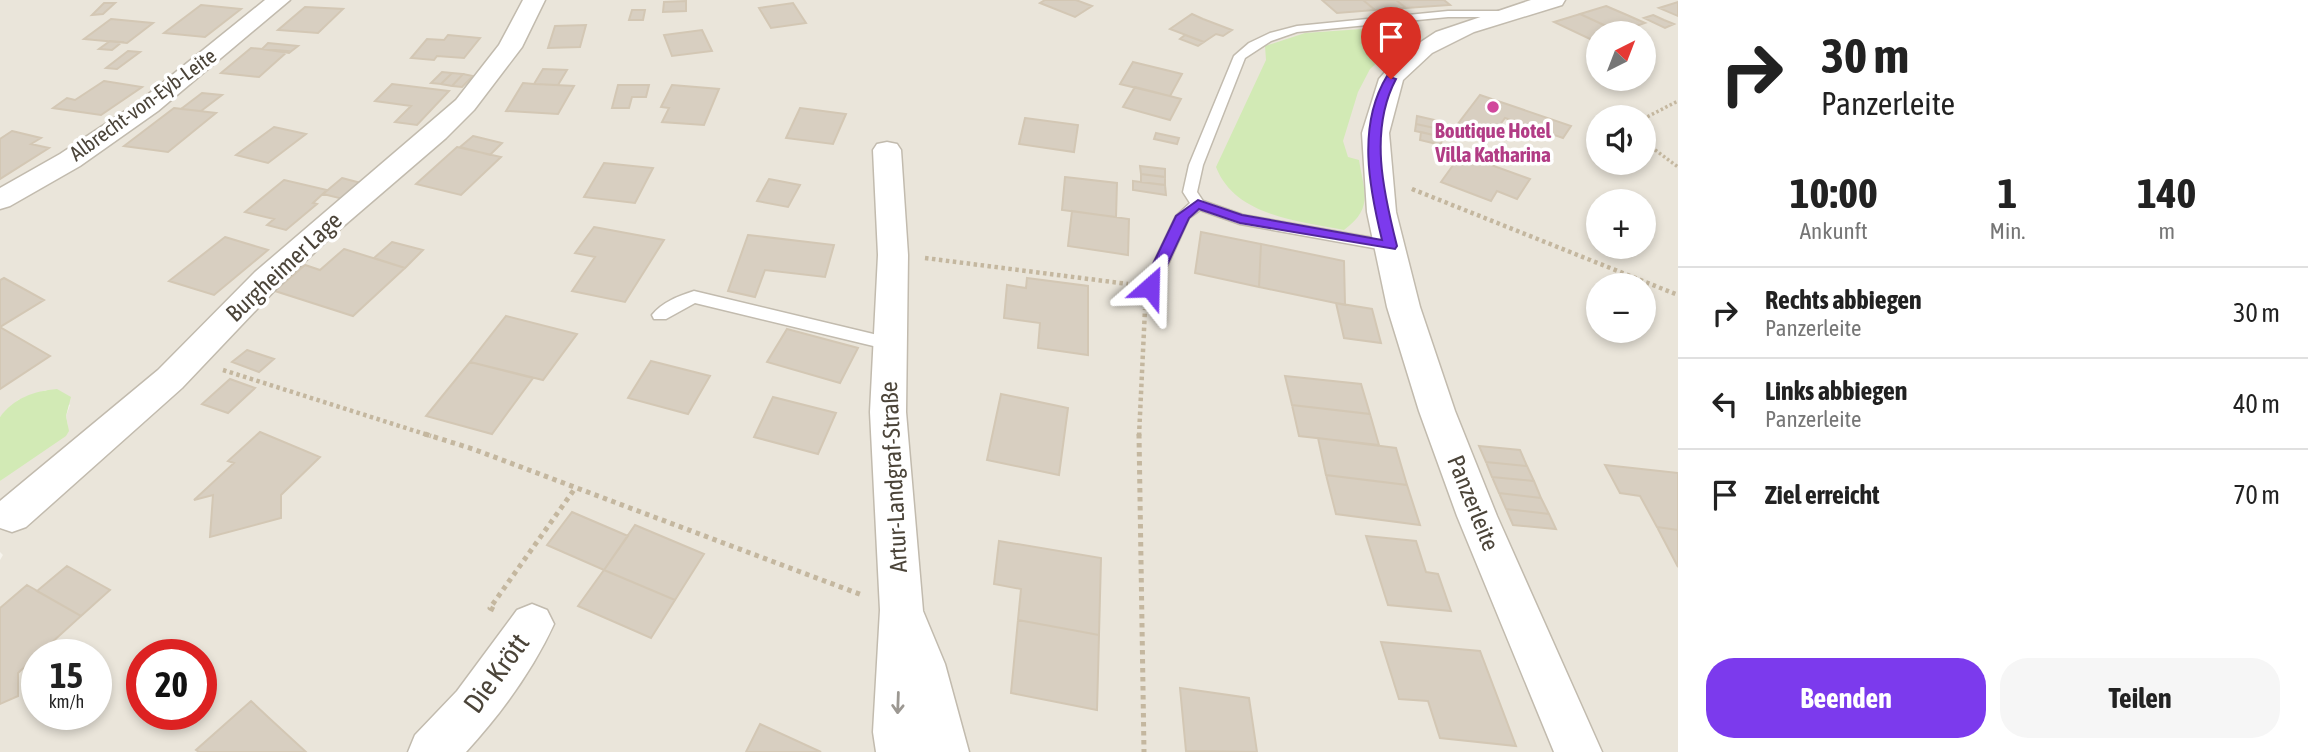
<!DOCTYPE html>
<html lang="de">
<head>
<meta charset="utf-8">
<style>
  :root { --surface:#fff; --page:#f6f6f6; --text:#222; --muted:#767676; --line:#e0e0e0; --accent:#7c3aed }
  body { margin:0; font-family:"Asap Condensed",sans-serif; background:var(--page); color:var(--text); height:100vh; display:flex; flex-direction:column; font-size:26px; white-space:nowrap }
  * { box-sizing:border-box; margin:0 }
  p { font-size:23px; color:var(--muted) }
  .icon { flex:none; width:38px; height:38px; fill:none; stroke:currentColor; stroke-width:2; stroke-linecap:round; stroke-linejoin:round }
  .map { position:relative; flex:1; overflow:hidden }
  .sheet { display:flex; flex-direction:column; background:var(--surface); width:630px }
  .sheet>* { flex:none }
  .top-card { background:#fff; color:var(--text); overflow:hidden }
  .needle { width:46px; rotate:42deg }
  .buttons { position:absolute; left:1586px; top:21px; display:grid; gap:14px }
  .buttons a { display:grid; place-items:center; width:70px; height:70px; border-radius:50%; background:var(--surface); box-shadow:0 4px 10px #0003; font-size:35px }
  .speed { position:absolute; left:21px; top:639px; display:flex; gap:14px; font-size:35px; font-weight:700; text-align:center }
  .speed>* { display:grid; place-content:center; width:91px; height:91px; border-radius:50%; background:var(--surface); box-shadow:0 4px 10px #0003; line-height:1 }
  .speed small { font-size:18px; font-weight:400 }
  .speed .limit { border:10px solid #d22; background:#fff; color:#111 }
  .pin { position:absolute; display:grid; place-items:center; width:60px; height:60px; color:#fff; margin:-72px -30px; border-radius:50% 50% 50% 0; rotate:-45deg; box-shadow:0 0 7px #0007 }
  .pin .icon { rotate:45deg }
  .me { position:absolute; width:77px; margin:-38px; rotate:25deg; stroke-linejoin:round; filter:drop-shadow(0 0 5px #0008) }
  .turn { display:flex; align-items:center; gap:24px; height:147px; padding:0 28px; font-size:32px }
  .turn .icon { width:91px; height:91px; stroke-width:2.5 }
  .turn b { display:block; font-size:49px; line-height:60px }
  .eta { display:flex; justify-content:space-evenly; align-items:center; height:119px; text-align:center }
  .eta b { font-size:42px; font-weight:700; line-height:49px }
  .action { display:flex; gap:14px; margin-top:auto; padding:14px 28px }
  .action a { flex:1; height:80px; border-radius:28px; background:var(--accent); color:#fff; font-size:28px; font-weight:700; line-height:80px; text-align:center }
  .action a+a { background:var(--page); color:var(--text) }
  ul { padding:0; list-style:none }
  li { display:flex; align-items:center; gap:21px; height:91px; padding:0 28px; border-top:2px solid var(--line) }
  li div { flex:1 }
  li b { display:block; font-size:26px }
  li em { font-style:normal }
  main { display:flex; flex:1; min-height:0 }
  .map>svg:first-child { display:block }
  .residential { fill:#eae5da; fill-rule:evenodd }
  .green { fill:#d2eab5 }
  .building { fill:#d8cfc1; stroke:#d3c7b4; stroke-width:2 }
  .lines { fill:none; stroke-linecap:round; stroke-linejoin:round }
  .lane-casing { stroke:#c2bbae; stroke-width:3 }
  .street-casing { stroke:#c2bbae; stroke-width:3 }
  .path-far2 { stroke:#c4b79f; stroke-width:3.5; stroke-dasharray:2.5 2.5; stroke-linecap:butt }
  .path-far1 { stroke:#c4b79f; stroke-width:4.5; stroke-dasharray:3.5 3.5; stroke-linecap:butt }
  .path { stroke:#c4b79f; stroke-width:5; stroke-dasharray:4.5 4.5; stroke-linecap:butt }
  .lane { fill:#fff; fill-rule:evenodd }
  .street { fill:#fff; fill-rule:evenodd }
  .oneway { stroke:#9c9892 }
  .route { fill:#7c3aed; stroke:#51269a; stroke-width:2 }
  .hotel-dot { fill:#d1479c; stroke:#fff; stroke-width:2.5 }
  .labels { text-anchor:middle; stroke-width:7; stroke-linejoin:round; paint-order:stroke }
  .far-street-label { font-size:21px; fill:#4b4439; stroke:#fff }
  .far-hotel-label { font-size:21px; font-weight:bold; fill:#b23c85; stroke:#fff }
  .street-label { font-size:24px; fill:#4b4439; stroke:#fff }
  .near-street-label { font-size:28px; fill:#4b4439; stroke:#fff }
</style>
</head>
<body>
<main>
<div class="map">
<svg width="1678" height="752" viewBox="0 0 1678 752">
  <rect width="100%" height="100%" fill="#f6f3ec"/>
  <path class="residential" d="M0,0H1678V752H0V560L3,555L0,552V481L68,426L66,416L70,405L46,390L18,400L0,417ZM1598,33H1643V79H1598ZM1598,117H1643V163H1598ZM1598,201H1643V247H1598ZM1598,285H1643V331H1598ZM37,654H96V714H37ZM142,654H201V714H142Z"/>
  <path class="green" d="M1377,28L1400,43L1370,69L1358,92L1343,141L1348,157L1359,160C1364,192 1374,208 1344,230C1298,221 1235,216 1216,167L1266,60L1265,46L1305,33Z
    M57,389L71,397L66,416L69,431L66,436L0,481V417C14,398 34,391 57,389Z"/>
  <path class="building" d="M1045,0H1076L1092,6L1075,17L1040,3Z
    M1322,0H1363L1375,10L1337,13Z
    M1363,0H1396L1406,8L1375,10Z
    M1396,0H1444L1450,5L1406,8Z
    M686,1V11L663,12L664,2Z
    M1678,2V16L1659,8Z
    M104,3H115L103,14L92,15Z
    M793,3L806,23L771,28L759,8Z
    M201,5L241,9L205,37L164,33Z
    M1606,6L1627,15L1645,23L1619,32L1580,14Z
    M305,7L343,9L318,33L278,30Z
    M632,10H645L643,20H629Z
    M1192,14L1203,19L1232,30L1223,36L1216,34L1204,42L1170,29Z
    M1580,14L1619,32L1598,33V39L1592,40L1554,22Z
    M1653,15L1664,20L1674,24L1665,28L1644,18Z
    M111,19L153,23L127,43L84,39Z
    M586,25L580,47L548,48L555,26Z
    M702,30L712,51L672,56L664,35Z
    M448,35L480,38L464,58L437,56L434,60L411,58L427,39L444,40Z
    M1185,35L1204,42L1198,46L1180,39Z
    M110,41L122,42L112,50L99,49Z
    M268,43L298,46L289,53L262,49Z
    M251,48L288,51L259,77L221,73Z
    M128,51L140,52L117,69L106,68Z
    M1133,62L1182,74L1170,96L1120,84Z
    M543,69L567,70L558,85L534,84Z
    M442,72L452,73L441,84L431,83Z
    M452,73L463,74L452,86L441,84Z
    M463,74L473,76L462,87L452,86Z
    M104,81L142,87L101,115L53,108L67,98L75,100Z
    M523,83L534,84L574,86L558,114L506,111Z
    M392,84L449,91L417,125L395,122L411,106L375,101Z
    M618,85H649L646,97H632L629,108H612Z
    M672,85L719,89L704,125L662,122L669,108L661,107Z
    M1135,87L1181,99L1170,120L1123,107Z
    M202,93L222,95L201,111L181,109Z
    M1480,95L1571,126L1563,138L1505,118L1491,137L1457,125Z
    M174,108L216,113L168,152L124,146Z
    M800,108L846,114L833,144L786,138Z
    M1417,116L1439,121V129L1416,124Z
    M1025,118L1078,125L1074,152L1019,144Z
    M1416,124L1439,129L1438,136L1415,131Z
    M274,127L306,134L268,163L236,155Z
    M12,131L41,138L31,144L49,148L0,179V139Z
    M1421,132L1442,137L1441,145L1420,140Z
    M1156,133L1179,138L1177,144L1154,139Z
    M473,136L502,143L490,155L460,147Z
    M457,147L501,157L461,195L416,184Z
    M1464,150L1494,161L1491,165L1530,179L1517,199L1497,191L1491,201L1441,182Z
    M604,163L653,168L635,203L584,197Z
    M1140,166L1165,169V177L1141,174Z
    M1141,174L1165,177V185L1141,182Z
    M1065,177L1117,183L1116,217L1062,210Z
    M342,178L361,183L343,199L323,194Z
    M769,179L800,185L788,207L757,201Z
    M284,180L327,190L313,203L317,204L286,230L267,225L274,219L245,212Z
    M1133,181L1165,185L1166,195L1133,190Z
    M1072,211L1129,219L1128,255L1068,246Z
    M594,227L664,240L625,302L572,291L595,257L575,253Z
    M1201,232L1261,244L1259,287L1195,273Z
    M748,235L834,245L825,277L765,270L755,297L728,291Z
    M225,237L268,250L214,295L169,281Z
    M392,242L423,250L405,268L374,258Z
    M1261,244L1344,261L1345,305L1259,287Z
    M344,249L405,268L353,316L275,291L305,265L320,270Z
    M4,278L44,300L0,327V280Z
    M1027,278L1088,286V355L1038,348L1040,323L1004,318L1007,285L1026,288Z
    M1336,303L1372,309L1381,343L1344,338Z
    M506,316L577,334L543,380L470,362Z
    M0,327L50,356L0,389Z
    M787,329L858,348L840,383L767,362Z
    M247,350L274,359L259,372L232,362Z
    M651,361L710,376L688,414L628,398Z
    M470,362L533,378L492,434L426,416Z
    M1285,376L1361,384L1370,414L1292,405Z
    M230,379L255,388L228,413L202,404Z
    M1001,394L1068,408L1059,475L987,460Z
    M773,397L836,413L818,454L754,437Z
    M1292,405L1370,414L1379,445L1299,436Z
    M260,432L320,457L281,495V518L210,537L213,495L194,500L234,463L228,461Z
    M1318,438L1396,448L1407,485L1326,475Z
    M1479,446L1520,450L1527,466L1486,462Z
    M1486,462L1527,466L1534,481L1492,477Z
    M1605,465L1678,473V530L1657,527L1640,496L1620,493Z
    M1326,475L1407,485L1420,525L1336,514Z
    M1492,477L1534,481L1541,498L1499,493Z
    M1499,493L1541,498L1549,514L1506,509Z
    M1506,509L1549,514L1556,529L1513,525Z
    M572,512L628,536L604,570L547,545Z
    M635,525L704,554L675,600L604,570Z
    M1657,527L1678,530V567Z
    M1366,536L1416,541L1426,572L1438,574L1451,611L1388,605Z
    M999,541L1101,558L1099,635L1018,620L1021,589L994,584Z
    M67,566L110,590L81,616L37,591Z
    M604,570L675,600L651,638L578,606Z
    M27,585L81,616L18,673V696L0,704V608Z
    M1018,620L1099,635L1097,710L1011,693Z
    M1381,642L1480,651L1516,746L1440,738L1428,701L1399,699Z
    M1180,688L1249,698L1257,752L1186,751Z
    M251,701L268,717L306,752H199L196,750Z
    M760,724L821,752H746Z"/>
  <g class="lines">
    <g class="lane-casing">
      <path id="lane" d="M1448,11H1509L1515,14L1509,17H1448L1297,32L1271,41L1245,58L1203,165L1197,192L1203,201L1243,215L1390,241L1398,246L1395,250L1390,251L1240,224L1200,210L1189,218L1156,291H1144L1142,287L1176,216L1190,203L1183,192L1189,165L1234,56L1249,43L1270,33L1297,26Z
        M694,291L890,338L898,344L890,350L695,303L666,319H654L652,315C662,302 679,296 694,291Z"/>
    </g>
    <g class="street-casing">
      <path id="street" d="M265,0H290L158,111L80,166L10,206L0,209V188L60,154L140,101Z
        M523,0H545L522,47L474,110L446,138L332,236L277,288L182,388L26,527L12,532L0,528V501L158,370L255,272L456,100L499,45Z
        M1531,0H1565L1562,5L1474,32L1432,53L1403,80L1389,133L1396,212L1420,307L1455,411L1497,516L1602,752H1554L1457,516L1419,411L1387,307L1367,212L1362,133L1379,79L1398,57L1436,32Z
        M887,142L897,144L901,150L908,255L906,412L923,611L945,664L969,752H876L873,732L880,610L870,412L878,255L873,150L877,144Z
        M532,604L547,610L554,624C533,670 500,715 466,752H408L415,735L457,691L517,610Z"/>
    </g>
    <path class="path-far2" d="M1643,119L1678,101
      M1643,141L1678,167
      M1412,189L1416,191"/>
    <path class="path-far1" d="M1412,189L1678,295
      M925,258L1128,284
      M223,370L431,436
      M1139,436L1145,309"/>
    <path class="path" d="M425,434L473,449L862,595
      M1139,434L1144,752
      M494,610L490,608L576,487"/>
    <use href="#lane" class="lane"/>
    <use href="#street" class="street"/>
  </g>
  <defs><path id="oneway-shaft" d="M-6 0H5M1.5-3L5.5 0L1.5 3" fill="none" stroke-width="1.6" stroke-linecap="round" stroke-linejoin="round" transform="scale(1.75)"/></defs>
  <use class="oneway" href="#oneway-shaft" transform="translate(898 703) rotate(92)"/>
  <path class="route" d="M1387,76L1396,79C1369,130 1383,191 1397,246L1395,249L1240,223L1199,209L1189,218L1155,291H1145L1142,287L1176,216L1198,200L1242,215L1382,240C1369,187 1357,125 1387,76Z"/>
  <circle class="hotel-dot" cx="1493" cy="107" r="7"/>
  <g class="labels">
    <g class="far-street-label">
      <text transform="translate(143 105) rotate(-36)" y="7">Albrecht-von-Eyb-Leite</text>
    </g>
    <g class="far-hotel-label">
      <text x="1493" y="138">Boutique Hotel<tspan x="1493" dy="24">Villa Katharina</tspan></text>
    </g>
    <g class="street-label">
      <text transform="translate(284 267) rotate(-43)" y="8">Burgheimer Lage</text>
      <text transform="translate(894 477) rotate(-93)" y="8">Artur-Landgraf-Straße</text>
      <text transform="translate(1473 503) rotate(68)" y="8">Panzerleite</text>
    </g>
    <g class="near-street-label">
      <text transform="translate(496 673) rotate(-54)" y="10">Die Krött</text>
    </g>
  </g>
</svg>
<div class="buttons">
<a><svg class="needle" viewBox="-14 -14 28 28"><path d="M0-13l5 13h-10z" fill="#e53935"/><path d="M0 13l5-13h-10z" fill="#767676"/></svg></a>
<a><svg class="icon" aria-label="sound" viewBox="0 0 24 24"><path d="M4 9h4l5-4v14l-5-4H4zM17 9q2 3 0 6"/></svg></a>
<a>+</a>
<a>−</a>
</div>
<div class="speed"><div>15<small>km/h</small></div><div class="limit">20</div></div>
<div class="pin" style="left:1391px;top:79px;background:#d93025"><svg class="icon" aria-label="arrive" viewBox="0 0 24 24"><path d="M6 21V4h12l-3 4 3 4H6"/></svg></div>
<svg class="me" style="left:1150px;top:287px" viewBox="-20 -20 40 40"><path d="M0-17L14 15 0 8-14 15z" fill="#7c3aed" stroke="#fff" stroke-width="4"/></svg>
</div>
<section class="sheet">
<div class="top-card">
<div class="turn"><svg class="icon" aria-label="right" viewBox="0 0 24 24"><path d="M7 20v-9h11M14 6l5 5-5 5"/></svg><div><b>30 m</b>Panzerleite</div></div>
</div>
<div class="eta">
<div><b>10:00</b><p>Ankunft</p></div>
<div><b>1</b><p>Min.</p></div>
<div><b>140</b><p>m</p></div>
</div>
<ul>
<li><svg class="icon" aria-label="right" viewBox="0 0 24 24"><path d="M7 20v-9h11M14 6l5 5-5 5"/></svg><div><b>Rechts abbiegen</b><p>Panzerleite</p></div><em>30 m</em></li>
<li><svg class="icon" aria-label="left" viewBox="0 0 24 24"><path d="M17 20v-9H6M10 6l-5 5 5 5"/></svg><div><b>Links abbiegen</b><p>Panzerleite</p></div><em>40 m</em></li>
<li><svg class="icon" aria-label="arrive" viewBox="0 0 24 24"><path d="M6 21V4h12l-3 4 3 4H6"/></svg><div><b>Ziel erreicht</b></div><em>70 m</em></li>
</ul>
<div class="action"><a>Beenden</a><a>Teilen</a></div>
</section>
</main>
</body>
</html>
